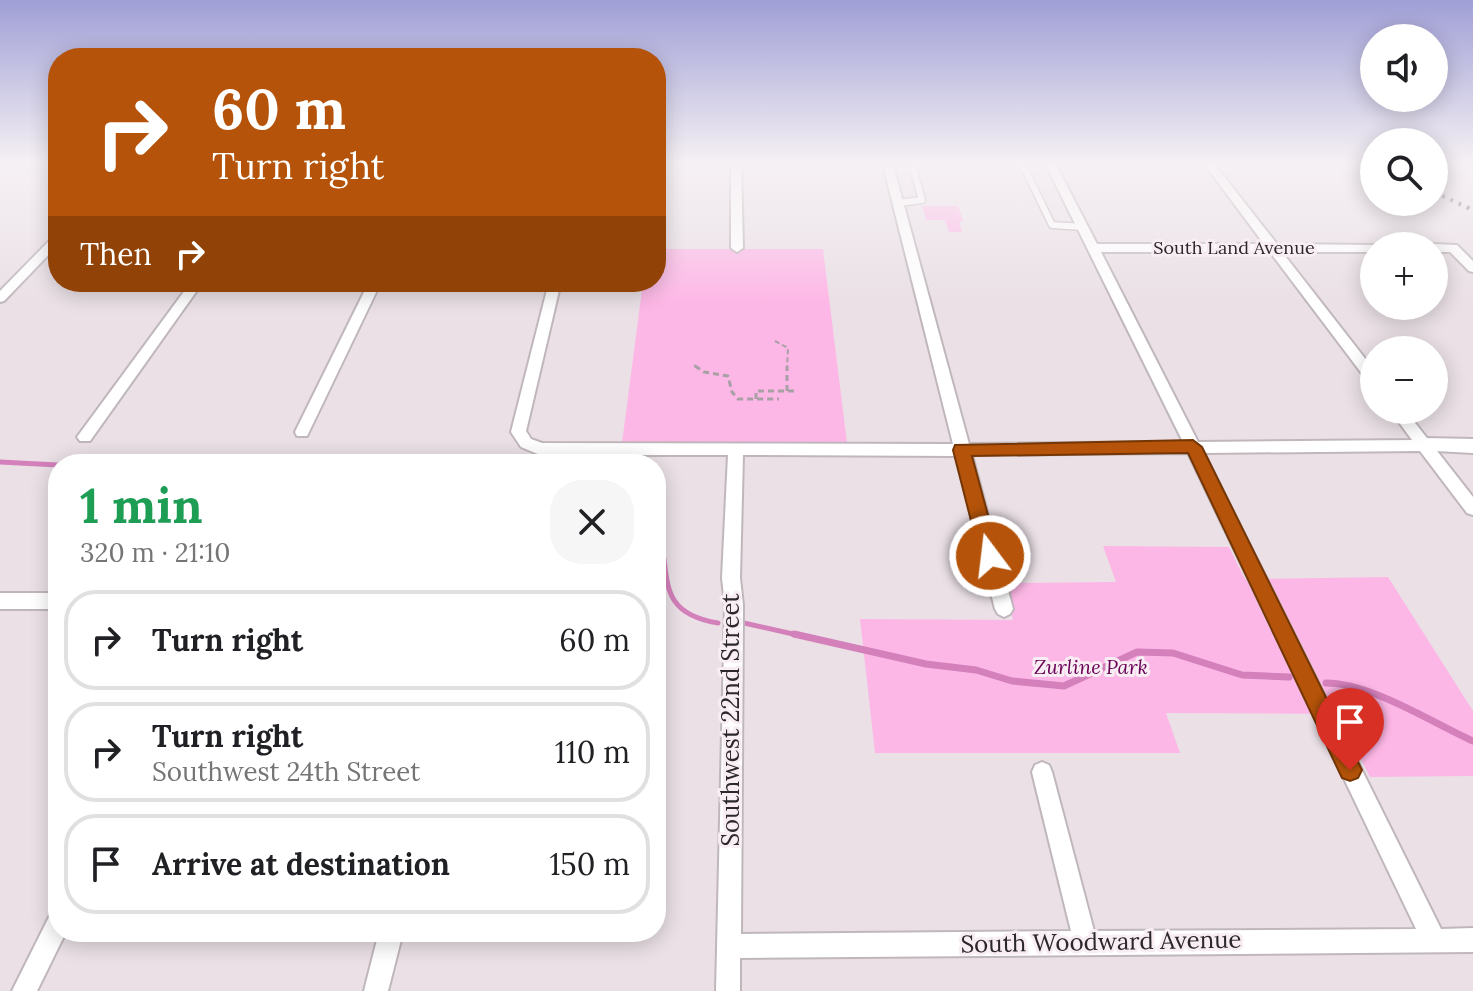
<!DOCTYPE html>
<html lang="en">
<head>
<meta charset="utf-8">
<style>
  :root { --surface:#fff; --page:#f6f6f6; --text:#202124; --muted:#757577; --line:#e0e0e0 }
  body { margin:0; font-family:Lora,serif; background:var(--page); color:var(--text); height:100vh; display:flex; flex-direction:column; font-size:30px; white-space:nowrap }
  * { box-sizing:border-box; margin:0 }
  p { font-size:26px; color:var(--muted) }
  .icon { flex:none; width:44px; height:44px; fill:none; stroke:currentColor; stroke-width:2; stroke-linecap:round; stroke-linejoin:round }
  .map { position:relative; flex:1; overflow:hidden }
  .side { position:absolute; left:48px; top:454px; width:618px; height:488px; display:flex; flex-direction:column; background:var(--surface); border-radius:32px; box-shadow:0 4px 20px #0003 }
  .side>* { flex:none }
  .hud { position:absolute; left:48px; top:48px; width:618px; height:244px; border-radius:32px; box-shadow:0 4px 20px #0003; background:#b45309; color:#fff; overflow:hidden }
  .fabs { position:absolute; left:1360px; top:24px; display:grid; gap:16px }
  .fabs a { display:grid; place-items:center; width:88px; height:88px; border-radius:50%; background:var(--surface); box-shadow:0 4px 20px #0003; font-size:40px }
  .pin { position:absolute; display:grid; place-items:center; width:68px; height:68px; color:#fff; margin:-82px -34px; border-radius:50% 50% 50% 0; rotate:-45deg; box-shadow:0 0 8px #0007 }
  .pin .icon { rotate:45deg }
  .me { position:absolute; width:88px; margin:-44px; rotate:345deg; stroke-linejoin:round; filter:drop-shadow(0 0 6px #0008) }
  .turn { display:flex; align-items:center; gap:28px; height:168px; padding:0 32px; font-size:36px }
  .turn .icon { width:104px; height:104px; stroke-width:2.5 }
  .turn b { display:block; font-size:56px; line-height:68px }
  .then { display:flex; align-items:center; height:76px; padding:0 32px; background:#0003; gap:16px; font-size:30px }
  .round { display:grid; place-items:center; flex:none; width:84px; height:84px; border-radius:32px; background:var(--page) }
  .headline { display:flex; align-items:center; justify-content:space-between; height:136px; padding:0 32px }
  h1 { font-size:48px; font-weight:700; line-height:60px; color:#1e9e55 }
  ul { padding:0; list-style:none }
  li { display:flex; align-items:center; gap:24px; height:100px; margin:0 16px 12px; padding:0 16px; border:4px solid var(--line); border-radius:32px }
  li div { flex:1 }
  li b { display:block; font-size:30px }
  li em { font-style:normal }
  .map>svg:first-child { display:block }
  .green { fill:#fdb7e6 }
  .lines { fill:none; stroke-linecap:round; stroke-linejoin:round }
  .stream-far1 { stroke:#d480bb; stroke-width:5 }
  .stream { stroke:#d480bb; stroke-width:7 }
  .service-casing { stroke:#c0b7bd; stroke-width:9 }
  .minor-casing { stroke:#c0b7bd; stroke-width:4 }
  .tertiary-casing { stroke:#c0b7bd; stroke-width:4 }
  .path-far1 { stroke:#a8a0a5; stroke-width:2; stroke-dasharray:5 3; stroke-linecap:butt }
  .path { stroke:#a8a0a5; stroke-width:3; stroke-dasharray:6 4; stroke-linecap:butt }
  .service { stroke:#fff; stroke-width:6 }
  .minor { fill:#fff; fill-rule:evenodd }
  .tertiary { fill:#fff; fill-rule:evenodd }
  .rail { stroke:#756f73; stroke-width:4; stroke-dasharray:3 6; stroke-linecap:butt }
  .route { fill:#b45309; stroke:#753606; stroke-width:2 }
  .labels { text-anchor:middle; stroke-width:6; stroke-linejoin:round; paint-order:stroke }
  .far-street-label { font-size:18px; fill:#2b272a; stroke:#f7edf3 }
  .park-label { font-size:20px; font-style:italic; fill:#6b0057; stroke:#f7edf3 }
  .near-street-label { font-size:24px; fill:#2b272a; stroke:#f7edf3 }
</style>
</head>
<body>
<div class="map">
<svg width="1473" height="991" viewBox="0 0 1473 991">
  <rect width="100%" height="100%" fill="#eae0e6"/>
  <path class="green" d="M922,206H958L963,221L959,222L962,232H949L945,220H926Z
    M656,249H823L847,443H622L643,282H656Z
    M1103,546L1229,547L1245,579L1388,577L1473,711V776L1370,777L1338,714L1166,713L1180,753H875L860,619L1013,620L1004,583L1116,582Z"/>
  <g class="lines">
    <path class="stream-far1" d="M0,462L58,465
      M656,524C674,569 650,612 718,623
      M744,623L802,636"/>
    <path class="stream" d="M794,634L926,664L976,670L1012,681L1064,686L1137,652L1173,653L1242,675L1289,677
      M1326,683C1371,683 1431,722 1473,741"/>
    <g class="service-casing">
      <path id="service" d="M1023,165L1052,225L1083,227
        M898,203L922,200L912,165"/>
    </g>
    <g class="minor-casing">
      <path id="minor" d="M731,165H741L743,248L737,252L731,248Z
        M883,165H893L969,444L1183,442L1046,165H1056L1097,244H1264L1205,165H1215L1277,244L1378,245L1374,246V252H1282L1374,370V385L1369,383L1270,252H1101L1198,442L1412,440L1390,410H1405L1473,497V515L1467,513L1420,451L1204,453L1441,929L1473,928V952L740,958V991H716L725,605L722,578L728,455H540L521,447L511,432L549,282H561L526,431L531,439L542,443L953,444ZM1188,453L1416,929L1094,931L1052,772L1049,765L1042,762L1035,765L1032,772L1071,931L741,934L743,605L740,578L743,455L956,456L995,609L998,614L1004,617L1010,614L1013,609L972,455Z
        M58,234V245L4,301L0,302V291L54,236Z
        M1434,244L1457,245L1473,261V272L1469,271L1450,252H1434V246H1429Z
        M191,282H203L90,441H80L77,437L80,433Z
        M369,282H381L309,432L307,436H297L295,432Z
        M0,593H58V609H0Z
        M58,911V932H66L37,991H12L50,915Z
        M379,932H403L388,991H364Z"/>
    </g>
    <g class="tertiary-casing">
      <path id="tertiary" d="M1424,438L1473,439V453L1417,450L1415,445Z"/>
    </g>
    <path class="path-far1" d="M775,341L788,348L787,368
      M694,365L698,368"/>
    <path class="path" d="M695,366L704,372L728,376L732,392L738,399H779
      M787,391V366
      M756,399V391H798"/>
    <use href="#service" class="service"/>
    <use href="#minor" class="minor"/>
    <use href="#tertiary" class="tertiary"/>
    <path class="rail" d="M1434,192L1473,210"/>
  </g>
  <linearGradient id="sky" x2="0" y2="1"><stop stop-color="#a09fd6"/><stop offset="0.54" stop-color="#f6f1f4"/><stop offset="1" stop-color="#f6f1f4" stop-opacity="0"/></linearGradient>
  <rect width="1473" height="303" fill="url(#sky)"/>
  <path class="route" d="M1193,440L1202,447L1358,762L1362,770L1358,778L1350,781L1342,778L1188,453L972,456L999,556L996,561H983L980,556L953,450L955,445Z"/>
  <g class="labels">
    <g class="far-street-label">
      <text x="1234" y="254">South Land Avenue</text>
    </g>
    <g class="park-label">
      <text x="1091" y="674">Zurline Park</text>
    </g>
    <g class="near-street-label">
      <text transform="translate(731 720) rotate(-90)" y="8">Southwest 22nd Street</text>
      <text transform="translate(1101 942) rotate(-1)" y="8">South Woodward Avenue</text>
    </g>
  </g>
</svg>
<div class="fabs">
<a><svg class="icon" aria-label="sound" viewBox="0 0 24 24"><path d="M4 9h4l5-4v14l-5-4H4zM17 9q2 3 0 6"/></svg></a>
<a><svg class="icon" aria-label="search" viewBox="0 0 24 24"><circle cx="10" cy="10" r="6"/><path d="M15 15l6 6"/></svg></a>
<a>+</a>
<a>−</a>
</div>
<div class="pin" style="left:1350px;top:770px;background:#d93025"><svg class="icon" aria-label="arrive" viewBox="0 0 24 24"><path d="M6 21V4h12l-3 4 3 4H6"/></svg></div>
<svg class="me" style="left:990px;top:556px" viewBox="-20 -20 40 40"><circle r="17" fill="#b45309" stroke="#fff" stroke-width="3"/><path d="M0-11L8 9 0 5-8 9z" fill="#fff"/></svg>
<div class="hud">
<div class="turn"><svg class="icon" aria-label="right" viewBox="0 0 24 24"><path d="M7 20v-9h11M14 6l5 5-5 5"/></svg><div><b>60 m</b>Turn right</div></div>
<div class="then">Then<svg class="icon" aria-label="right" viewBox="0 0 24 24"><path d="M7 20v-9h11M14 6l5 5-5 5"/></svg></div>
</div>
<section class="side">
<div class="headline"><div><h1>1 min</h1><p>320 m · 21:10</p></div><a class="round"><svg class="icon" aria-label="close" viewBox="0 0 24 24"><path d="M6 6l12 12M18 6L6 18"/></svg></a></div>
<ul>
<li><svg class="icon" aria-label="right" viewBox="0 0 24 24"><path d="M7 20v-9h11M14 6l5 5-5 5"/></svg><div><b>Turn right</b></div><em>60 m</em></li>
<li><svg class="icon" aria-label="right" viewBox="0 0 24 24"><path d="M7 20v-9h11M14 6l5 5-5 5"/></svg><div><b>Turn right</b><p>Southwest 24th Street</p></div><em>110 m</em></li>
<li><svg class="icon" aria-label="arrive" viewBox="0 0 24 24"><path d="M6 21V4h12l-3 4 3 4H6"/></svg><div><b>Arrive at destination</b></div><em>150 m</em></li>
</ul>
</section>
</div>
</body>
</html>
